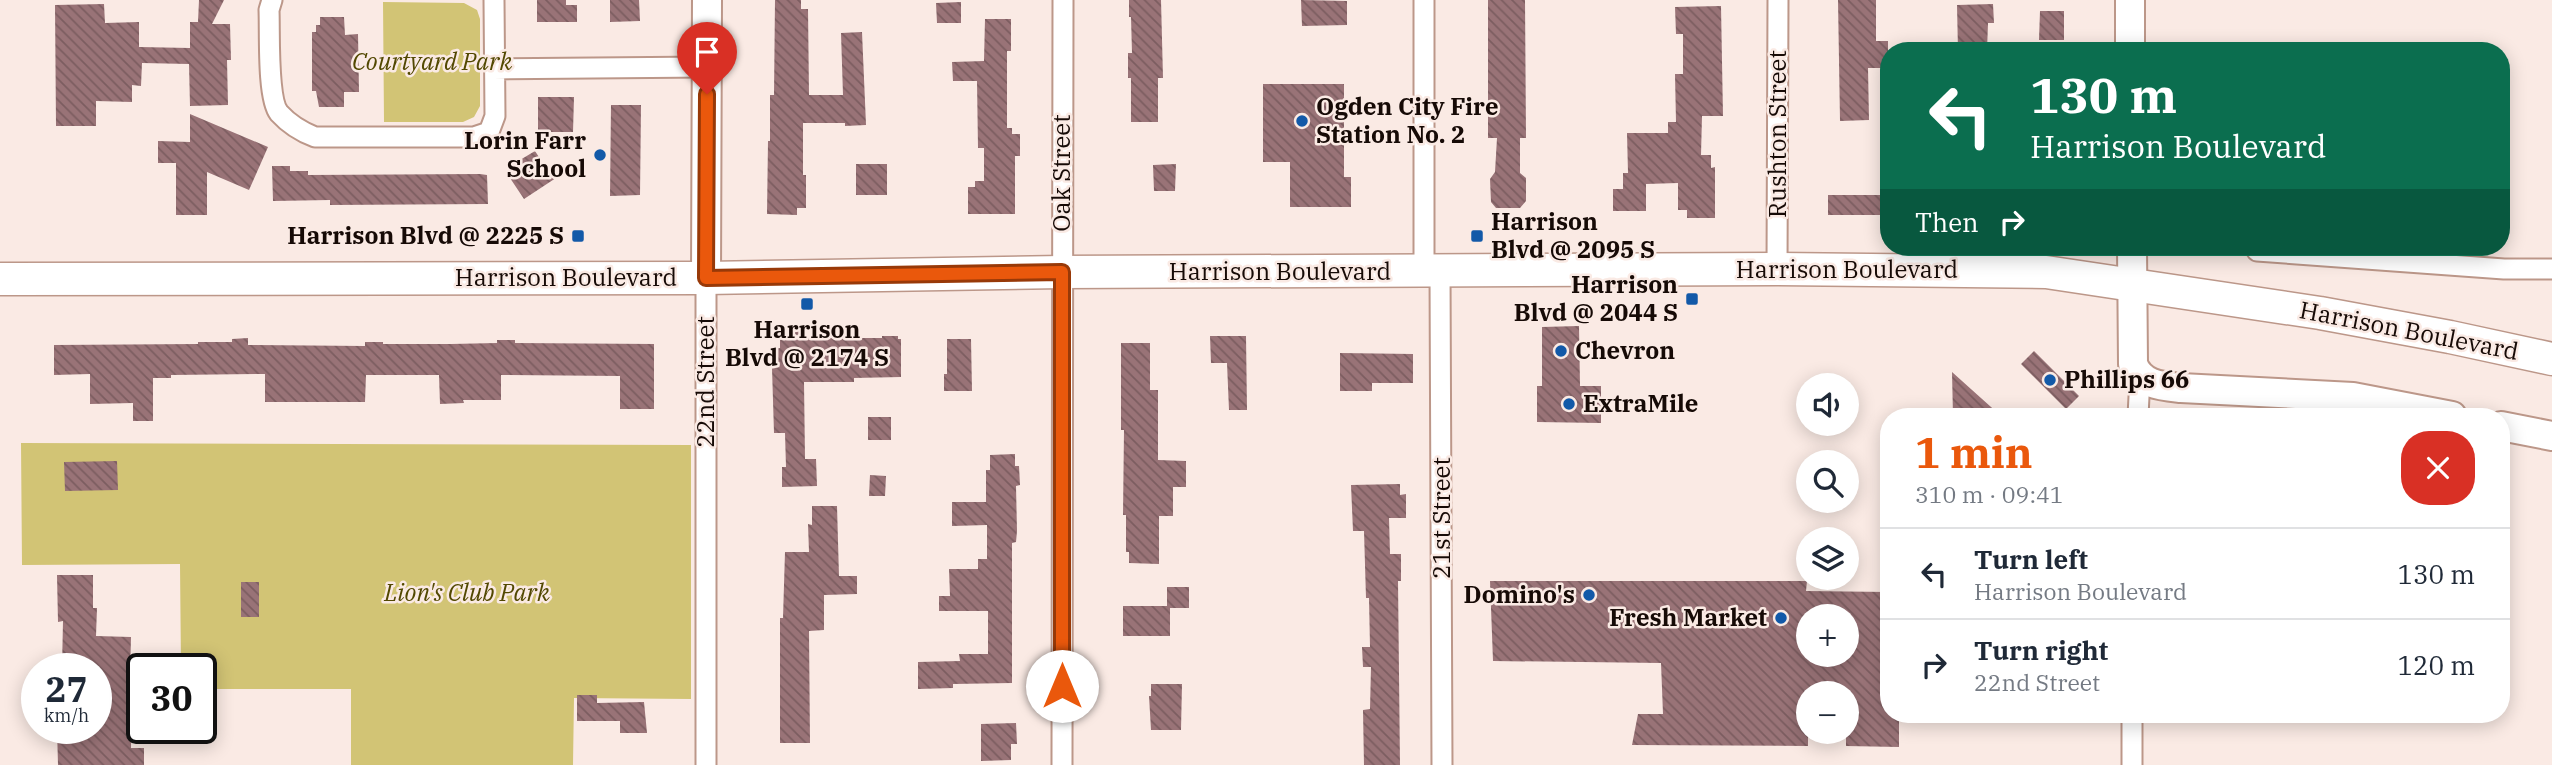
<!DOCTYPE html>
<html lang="en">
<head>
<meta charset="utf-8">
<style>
  :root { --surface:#fff; --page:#f2f2f3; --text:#1f2937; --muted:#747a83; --line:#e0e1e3; --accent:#ea580c }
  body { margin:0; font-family:"IBM Plex Serif",serif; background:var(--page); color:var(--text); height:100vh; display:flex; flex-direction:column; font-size:26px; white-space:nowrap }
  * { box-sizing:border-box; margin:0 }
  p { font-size:23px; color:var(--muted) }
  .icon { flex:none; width:38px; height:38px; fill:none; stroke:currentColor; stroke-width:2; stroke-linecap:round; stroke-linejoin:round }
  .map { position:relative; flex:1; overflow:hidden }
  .drawer { position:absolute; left:1880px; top:408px; width:630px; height:315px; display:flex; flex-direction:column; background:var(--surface); border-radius:28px; box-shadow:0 4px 18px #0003 }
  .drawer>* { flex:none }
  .top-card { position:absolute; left:1880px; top:42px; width:630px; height:214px; border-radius:28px; box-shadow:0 4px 18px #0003; background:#0b6e4f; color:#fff; overflow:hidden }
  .controls { position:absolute; left:1796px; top:373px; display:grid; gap:14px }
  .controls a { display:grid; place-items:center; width:63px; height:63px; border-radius:50%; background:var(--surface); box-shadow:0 4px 18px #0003; font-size:35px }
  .speed { position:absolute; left:21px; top:653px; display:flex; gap:14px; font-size:35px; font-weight:700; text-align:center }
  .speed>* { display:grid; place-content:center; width:91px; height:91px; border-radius:50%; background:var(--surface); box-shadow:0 4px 18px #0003; line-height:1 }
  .speed small { font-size:18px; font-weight:400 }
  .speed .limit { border:4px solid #111; border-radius:10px; background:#fff; color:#111 }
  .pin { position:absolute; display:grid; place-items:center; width:60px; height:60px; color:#fff; margin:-72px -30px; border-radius:50% 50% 50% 0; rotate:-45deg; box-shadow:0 0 7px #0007 }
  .pin .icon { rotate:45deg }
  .me { position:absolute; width:77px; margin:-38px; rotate:0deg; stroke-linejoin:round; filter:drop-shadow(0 0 5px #0008) }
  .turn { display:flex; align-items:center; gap:24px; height:147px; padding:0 35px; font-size:32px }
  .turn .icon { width:91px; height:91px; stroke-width:2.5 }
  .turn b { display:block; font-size:49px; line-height:60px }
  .then { display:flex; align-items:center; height:66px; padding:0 35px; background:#0003; gap:14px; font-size:26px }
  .round { display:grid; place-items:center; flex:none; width:74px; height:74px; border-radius:28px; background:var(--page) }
  .summary { display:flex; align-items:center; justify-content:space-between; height:119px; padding:0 35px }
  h1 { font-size:42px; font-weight:700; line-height:52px; color:var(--accent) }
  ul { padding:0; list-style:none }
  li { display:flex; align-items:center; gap:21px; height:91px; padding:0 35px; border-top:2px solid var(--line) }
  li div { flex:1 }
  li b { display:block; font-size:26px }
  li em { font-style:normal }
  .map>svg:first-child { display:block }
  .park { fill:#d2c475 }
  .building { fill:url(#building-back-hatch); fill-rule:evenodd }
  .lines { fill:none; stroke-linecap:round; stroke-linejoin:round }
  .street-casing { stroke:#bc9789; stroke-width:23 }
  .secondary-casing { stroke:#bc9789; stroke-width:32 }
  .primary-casing { stroke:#bc9789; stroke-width:35 }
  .street { stroke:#fff; stroke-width:19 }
  .secondary { stroke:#fff; stroke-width:28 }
  .primary { stroke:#fff; stroke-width:32 }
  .route-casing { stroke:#983908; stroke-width:18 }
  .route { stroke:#ea580c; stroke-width:12 }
  .poi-dot { fill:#1259a8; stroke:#faeae4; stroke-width:2.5 }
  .labels { text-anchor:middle; stroke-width:5; stroke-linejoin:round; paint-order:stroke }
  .park-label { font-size:24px; font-style:italic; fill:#524801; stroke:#faeae4 }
  .poi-label { font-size:24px; font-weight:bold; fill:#160a06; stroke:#faeae4; text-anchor:start }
  .street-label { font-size:24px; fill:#160a06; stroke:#faeae4 }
</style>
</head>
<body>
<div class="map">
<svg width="2552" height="765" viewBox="0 0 2552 765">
  <defs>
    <pattern id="building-back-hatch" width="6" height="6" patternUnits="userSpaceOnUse" patternTransform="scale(1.75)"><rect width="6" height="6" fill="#997377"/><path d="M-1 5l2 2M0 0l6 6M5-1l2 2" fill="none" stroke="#7c5d60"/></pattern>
  </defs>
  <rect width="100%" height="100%" fill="#faeae4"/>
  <path class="park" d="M383,2L464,3L477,10L480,19V106L474,117L463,122H384Z
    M21,443L691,445V699L574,698L573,765H351V689H201V668H181L180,564L22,565Z"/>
  <path class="building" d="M199,0H224L212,24H230L231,60H227L228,105L190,106L189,64L142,63L141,86L132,85V102L96,101V126H56L55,5L104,4L105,23L139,22V47L190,48V22H198Z
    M537,0H566V5H577V22H537Z
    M610,0H639L640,21L610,22Z
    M775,0H801V9H808L809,95H843L841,33L862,32L866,125L845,126V123H803V175H806V208H797V215L767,214L768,141H770V95H774Z
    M1129,0H1161L1163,78H1158V122H1131V78H1128V53H1132L1131,17H1129Z
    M1301,0L1347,1V25L1302,26Z
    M1488,0H1525L1526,138H1520V173L1526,178V201L1520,208H1496L1491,202L1490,179L1495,172L1497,138H1488Z
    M1838,0H1876V41H1888V62H1884L1885,68H1868L1869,120L1840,121Z
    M961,2V23H937L936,3Z
    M1993,4L1994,23H1988L1987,51H1958L1957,5Z
    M1721,6L1723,116H1702L1701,155H1711V168L1715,167V218H1687V210H1678V183L1646,184V211H1613V189H1623V173H1628L1627,133H1668V122H1676L1675,74H1683V34H1676L1675,7Z
    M2040,11H2064V40H2039Z
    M320,17H344L345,35L358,34L359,92H344V107H319L316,91H312V32H316V25H320Z
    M985,19H1011V51H1007V128H1012V134H1020V156H1015V214H968V187H975V181H984V148H978L977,81H953L952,62L984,61Z
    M1263,84H1344V177H1351V207H1290V162H1263Z
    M538,97H574L573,132H538Z
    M611,105H641L640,195L610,196Z
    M190,114L268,147L249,190L207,172V215H176V163H158V141L190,142Z
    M535,151L550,174H562L524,199L508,175L529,174L520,160Z
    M856,164H887V195H856Z
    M1176,164L1175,191H1154L1153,165Z
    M272,166H290V171H308V175L480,174L487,175L488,204L330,205V200L273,201Z
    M1828,195H1880V215H1828Z
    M1579,326L1580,386H1601V423L1537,422V386H1542V327Z
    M801,331V338H882V336H898V339H901V377L854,378V382H804L805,459H816L817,486L782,487V467H786L785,433H774L772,368H774V349L780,348V332Z
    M1210,336H1246L1247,410H1229L1227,363H1211Z
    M248,338V345L365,346V342H383V344H451L497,343V340H515V343L654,344V409H620V376L501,375V400H463L464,403L440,404L439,375H366L365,402H265V374L171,375V378H153V421H133V403L90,404V374L54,375V345L198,344V342H232V339Z
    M947,339H971L972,391H944V374H947Z
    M1121,343H1150V390H1158V460L1186,461V487H1173V516H1159V564L1129,563V552H1126V515H1123L1124,430H1121Z
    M2034,351L2079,396L2066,409L2021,364Z
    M1340,353L1413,354V383H1372V391H1340Z
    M1952,372L2001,416H1953Z
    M868,417H891V440H868Z
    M1015,454V466H1019L1020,485L1016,486L1017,531L1016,542L1012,543V683L953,684V688L918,689V662L960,661L959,654H988V611H939V596H950L949,569H978V559H987V525L952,526V502H986V470H990V455Z
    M117,461L118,490L65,491L64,462Z
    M870,475L886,476L885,496H869Z
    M1400,484V495L1406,494V518H1389L1390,554H1401V581H1398L1400,765H1364L1363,710L1370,709L1371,667H1363L1362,647H1370L1369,598H1366L1364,531H1353L1351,485Z
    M812,506H837L839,576H857V594L824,595V630L809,631L810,743H780V618H783L785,552H809L808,524L812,525Z
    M57,575H93V608H97L96,636L131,637L130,675H142V691H132L131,748H144V765H58L57,728H96V668H62L63,621L58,622Z
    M1490,581H1807L1806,591L1888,592V714H1899V747L1846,746V693H1808V746L1632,745L1638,714H1663L1661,663L1493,661ZM1808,616H1846V654H1808Z
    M241,582H259V617H241Z
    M1167,587H1189V608H1170V636H1123V606H1167Z
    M1151,684H1182L1181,730H1151L1149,696H1151Z
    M577,695H597V703L644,702L647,733H620V721H577Z
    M1016,723L1017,744H1011V760L981,761V724Z"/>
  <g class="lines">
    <g class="street-casing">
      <path id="street" d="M272,0L269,10C270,32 267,98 279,113C289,124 302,132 315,137H474L489,132L495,116L494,0
        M1424,0V271
        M494,69L707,67
        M2257,251L2504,269H2552
        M1777,269L1778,0
        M1440,271L1442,765
        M2138,416L2140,377
        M706,765V278
        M1062,765L1063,0
        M2132,765V714"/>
    </g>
    <g class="secondary-casing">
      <path id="secondary" d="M2130,51V0
        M2132,247L2133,364C2141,385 2161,386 2181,388L2353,397L2452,416
        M706,278L707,0
        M2501,426L2552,436"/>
    </g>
    <g class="primary-casing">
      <path id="primary" d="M0,279L706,278L1062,272L1777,269L2046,272L2320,313L2450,337L2552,359"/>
    </g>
    <use href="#street" class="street"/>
    <use href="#secondary" class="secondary"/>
    <use href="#primary" class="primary"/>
  </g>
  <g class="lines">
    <g class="route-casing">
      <path id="route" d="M707,94L706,278L1062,272V686"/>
    </g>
    <use href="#route" class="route"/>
  </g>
  <g class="poi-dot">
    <circle cx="1302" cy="121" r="7"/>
    <circle cx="600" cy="155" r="7"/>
    <rect x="571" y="229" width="14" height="14" rx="3.5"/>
    <rect x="1470" y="229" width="14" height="14" rx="3.5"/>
    <rect x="1685" y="292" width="14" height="14" rx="3.5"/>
    <rect x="800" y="297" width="14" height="14" rx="3.5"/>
    <circle cx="1561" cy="351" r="7"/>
    <circle cx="2050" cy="380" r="7"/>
    <circle cx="1569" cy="404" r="7"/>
    <circle cx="1589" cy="595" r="7"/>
    <circle cx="1781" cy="618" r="7"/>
  </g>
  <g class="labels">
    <g class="park-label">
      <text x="432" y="70">Courtyard Park</text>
      <text x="467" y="601">Lion's Club Park</text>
    </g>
    <g class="poi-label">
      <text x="1316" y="115">Ogden City Fire<tspan x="1316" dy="28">Station No. 2</tspan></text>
      <text x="586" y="149" text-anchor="end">Lorin Farr<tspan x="586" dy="28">School</tspan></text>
      <text x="1491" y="230">Harrison<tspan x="1491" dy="28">Blvd @ 2095 S</tspan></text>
      <text x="564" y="244" text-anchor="end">Harrison Blvd @ 2225 S</text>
      <text x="1678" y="293" text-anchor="end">Harrison<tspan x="1678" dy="28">Blvd @ 2044 S</tspan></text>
      <text x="807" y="338" text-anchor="middle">Harrison<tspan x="807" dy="28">Blvd @ 2174 S</tspan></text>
      <text x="1575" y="359">Chevron</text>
      <text x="2064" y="388">Phillips 66</text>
      <text x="1583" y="412">ExtraMile</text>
      <text x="1575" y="603" text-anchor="end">Domino's</text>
      <text x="1767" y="626" text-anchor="end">Fresh Market</text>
    </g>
    <g class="street-label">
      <text transform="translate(1778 134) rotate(-90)" y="8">Rushton Street</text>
      <text transform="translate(1062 173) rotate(-90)" y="8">Oak Street</text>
      <text x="1847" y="278">Harrison Boulevard</text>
      <text x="1280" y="280">Harrison Boulevard</text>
      <text x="566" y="286">Harrison Boulevard</text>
      <text transform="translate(2409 331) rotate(11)" y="8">Harrison Boulevard</text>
      <text transform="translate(706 382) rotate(-90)" y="8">22nd Street</text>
      <text transform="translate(1442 518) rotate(-90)" y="8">21st Street</text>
    </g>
  </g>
</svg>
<div class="controls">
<a><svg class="icon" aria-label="sound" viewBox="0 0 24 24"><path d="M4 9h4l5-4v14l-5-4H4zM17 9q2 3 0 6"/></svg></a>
<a><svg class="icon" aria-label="search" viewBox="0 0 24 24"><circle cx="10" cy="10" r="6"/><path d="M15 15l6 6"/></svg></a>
<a><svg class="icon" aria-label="layers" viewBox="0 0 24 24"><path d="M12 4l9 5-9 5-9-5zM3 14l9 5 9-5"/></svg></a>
<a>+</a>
<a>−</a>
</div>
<div class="speed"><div>27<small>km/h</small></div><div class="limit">30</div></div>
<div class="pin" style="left:707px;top:94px;background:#d93025"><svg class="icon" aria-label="arrive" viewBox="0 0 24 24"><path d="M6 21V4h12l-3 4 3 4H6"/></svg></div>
<svg class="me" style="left:1062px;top:686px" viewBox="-20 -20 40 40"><circle r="19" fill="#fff"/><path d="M0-13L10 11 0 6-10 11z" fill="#ea580c"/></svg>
<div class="top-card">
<div class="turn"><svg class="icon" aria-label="left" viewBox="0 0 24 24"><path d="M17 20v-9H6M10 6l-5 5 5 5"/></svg><div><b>130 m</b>Harrison Boulevard</div></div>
<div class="then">Then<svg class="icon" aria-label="right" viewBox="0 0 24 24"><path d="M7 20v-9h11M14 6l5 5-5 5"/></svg></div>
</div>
<section class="drawer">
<div class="summary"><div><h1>1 min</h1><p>310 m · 09:41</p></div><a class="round" style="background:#d93025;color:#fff"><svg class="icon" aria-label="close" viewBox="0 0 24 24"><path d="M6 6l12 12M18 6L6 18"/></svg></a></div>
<ul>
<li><svg class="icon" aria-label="left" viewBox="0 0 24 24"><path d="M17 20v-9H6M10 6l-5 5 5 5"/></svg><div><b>Turn left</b><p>Harrison Boulevard</p></div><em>130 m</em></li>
<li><svg class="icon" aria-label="right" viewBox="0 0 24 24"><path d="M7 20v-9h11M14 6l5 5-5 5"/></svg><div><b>Turn right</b><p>22nd Street</p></div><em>120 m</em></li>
</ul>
</section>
</div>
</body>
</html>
